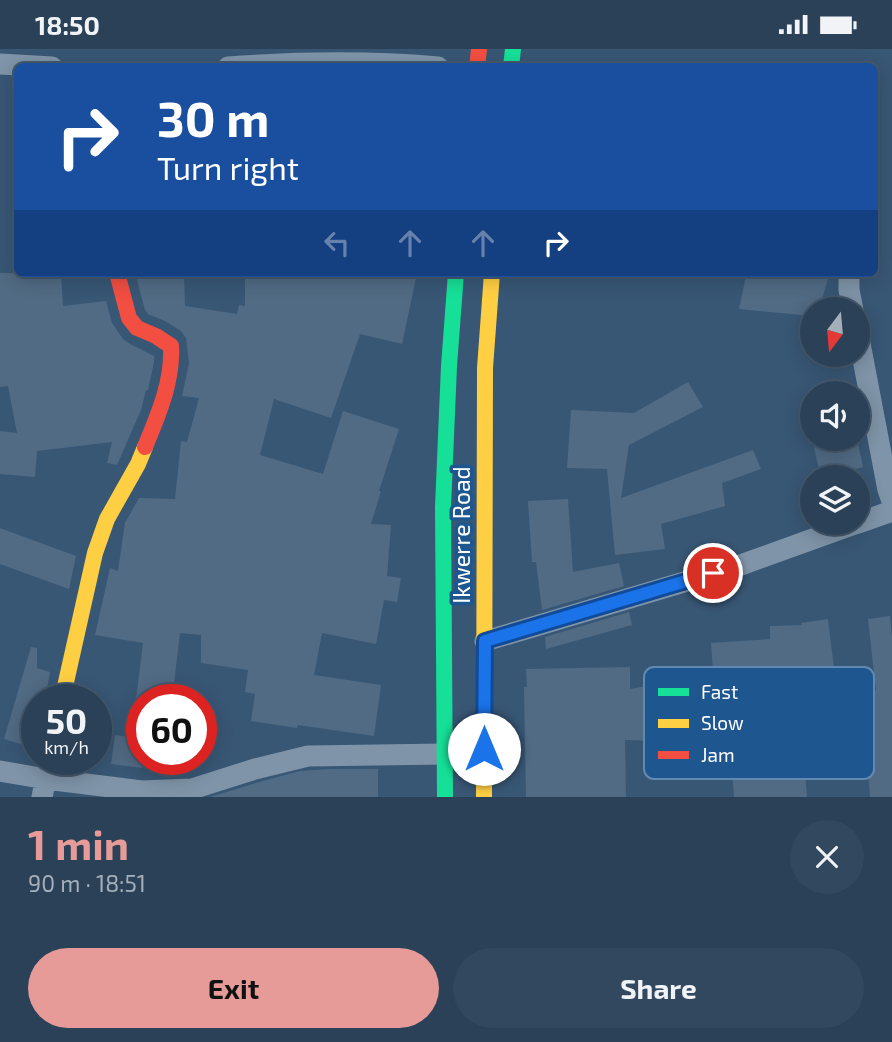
<!DOCTYPE html>
<html lang="en">
<head>
<meta charset="utf-8">
<style>
  :root { --surface:#2a4158; --page:#32485e; --text:#f1f3f6; --muted:#a5afba; --line:#465a6e; --accent:#e69b98 }
  body { margin:0; font-family:"Exo 2",sans-serif; background:var(--page); color:var(--text); height:100vh; display:flex; flex-direction:column; font-size:26px; white-space:nowrap }
  * { box-sizing:border-box; margin:0 }
  p { font-size:23px; color:var(--muted) }
  .icon { flex:none; width:38px; height:38px; fill:none; stroke:currentColor; stroke-width:2; stroke-linecap:round; stroke-linejoin:round }
  .map { position:relative; height:748px; overflow:hidden }
  .side { display:flex; flex-direction:column; background:var(--surface); flex:1 }
  .side>* { flex:none }
  .guide { position:absolute; left:14px; top:14px; width:864px; height:214px; border-radius:10px; box-shadow:0 4px 18px #0003,0 0 0 2px var(--line); background:#1a4fa0; color:#fff; overflow:hidden }
  .needle { width:46px; rotate:196deg }
  .buttons { position:absolute; left:800px; top:248px; display:grid; gap:14px }
  .buttons a { display:grid; place-items:center; width:70px; height:70px; border-radius:50%; background:var(--surface); box-shadow:0 4px 18px #0003,0 0 0 2px var(--line); font-size:35px }
  .speed { position:absolute; left:21px; top:635px; display:flex; gap:14px; font-size:35px; font-weight:700; text-align:center }
  .speed>* { display:grid; place-content:center; width:91px; height:91px; border-radius:50%; background:var(--surface); box-shadow:0 4px 18px #0003,0 0 0 2px var(--line); line-height:1 }
  .speed small { font-size:18px; font-weight:400 }
  .speed .limit { border:10px solid #d22; background:#fff; color:#111 }
  .pin { position:absolute; display:grid; place-items:center; width:60px; height:60px; color:#fff; margin:-30px; border:4px solid #fff; border-radius:50%; box-shadow:0 2px 7px #0007 }
  .me { position:absolute; width:77px; margin:-38px; rotate:0deg; stroke-linejoin:round; filter:drop-shadow(0 0 5px #0008) }
  .turn { display:flex; align-items:center; gap:24px; height:147px; padding:0 28px; font-size:32px }
  .turn .icon { width:91px; height:91px; stroke-width:2.5 }
  .turn b { display:block; font-size:49px; line-height:60px }
  .lanes { display:flex; align-items:center; height:66px; padding:0 28px; background:#0003; justify-content:center; gap:35px; direction:ltr }
  .lanes .off { opacity:.35 }
  .round { display:grid; place-items:center; flex:none; width:74px; height:74px; border-radius:37px; background:var(--page) }
  .overview { display:flex; align-items:center; justify-content:space-between; height:119px; padding:0 28px }
  h1 { font-size:42px; font-weight:700; line-height:52px; color:var(--accent) }
  .button { display:flex; gap:14px; margin-top:auto; padding:14px 28px }
  .button a { flex:1; height:80px; border-radius:42px; background:var(--accent); color:#111; font-size:28px; font-weight:700; line-height:80px; text-align:center }
  .button a+a { background:var(--page); color:var(--text) }
  .status { display:flex; justify-content:space-between; align-items:center; height:49px; padding:0 35px; background:var(--surface); direction:ltr }
  .status svg { height:19px; fill:currentColor }
  .map>svg:first-child { display:block }
  .building { fill:#516b84 }
  .lines { fill:none; stroke-linecap:round; stroke-linejoin:round }
  .street { stroke:#7f94a8; stroke-width:21 }
  .fast { stroke:#16e098; stroke-width:16 }
  .slow { stroke:#ffcf43; stroke-width:16 }
  .jam { stroke:#f24e42; stroke-width:16 }
  .route-casing { stroke:#114b97; stroke-width:18 }
  .route { stroke:#1a73e8; stroke-width:12 }
  .labels { text-anchor:middle; stroke-width:7; stroke-linejoin:round; paint-order:stroke }
  .street-label { font-size:23px; fill:#fff; stroke:#1e578f }
  .key { fill:#1e578f; stroke:#6289b1; stroke-width:2 }
  .key-label { font-size:19px; fill:#fff }
</style>
</head>
<body>
<div class="status"><b>18:50</b><svg viewBox="0 0 49 12"><path d="M0 12V9h3v3zM5 12V6h3v6zM10 12V3h3v9zM15 12V0h3v12zM26 1h20v11H26zM47 4h2v5h-2z"/></svg></div>
<div class="map">
<svg width="892" height="748" viewBox="0 0 892 748">
  <rect width="100%" height="100%" fill="#385775"/>
  <path class="building" d="M0,224H61L63,257L106,252L112,274L123,290L130,295L154,307V313L148,341H146L141,361L117,416L107,414L112,393L37,402L35,428L0,425V382L17,384L8,337L0,338Z
    M135,224H184L185,257L237,265L239,256L245,257V224H417L402,295L360,285L331,369L274,350L260,406L323,425L343,362L399,380L379,442H381L371,475L391,476L387,527L401,529L397,553L384,551L376,595L322,584L314,626L381,636L374,687L298,676L297,679L251,672L255,645L245,643L248,621L201,614V586L180,584L172,651H136L143,594L95,586L110,519L118,522L125,474L139,449L175,450L181,392L187,393L199,349L182,347L189,314L186,289L181,282L165,272L148,265L145,261Z
    M773,224L829,226L819,261H812V267L739,260L746,227L772,229Z
    M688,333L703,358L629,396L621,449L753,401L761,420L722,434L725,457L661,475L665,500L615,506L607,420L567,419L571,361L634,364Z
    M823,390H857L863,418L821,429L813,394Z
    M568,450L573,523L619,514L624,537L542,561L536,513H532L528,452Z
    M0,479L76,507L69,540L0,515Z
    M629,563L632,576L546,600L545,588Z
    M890,567L892,589V748H870L868,720L843,721L840,676L801,678L807,748H734L730,691L718,694L711,594L770,590V577L802,576L801,574L828,570L837,644L876,642L868,570Z
    M31,598L37,599V619L50,623L45,651H37V679L31,698L4,690Z
    M630,618V640L685,630L703,697L669,703L666,692L625,691L626,748H526L524,638H527L526,620Z
    M115,686L142,690V719L111,715Z
    M329,720H378V748H210L259,733L300,722Z"/>
  <g class="lines">
    <path class="street" d="M0,15L52,18
      M228,18C297,13 369,12 438,18
      M849,224V241L853,261
      M858,284L888,441L892,452
      M858,474L892,462
      M485,592L738,517L857,474
      M0,722L46,730L142,742L192,740L255,720L308,707L445,705
      M42,748L50,710"/>
    <path class="fast" d="M511,18L513,0
      M445,748L443,458L449,317L456,224"/>
    <path class="slow" d="M62,651L95,504L107,470L138,415L145,398
      M484,748L485,319L492,224"/>
    <path class="jam" d="M477,18L479,0
      M117,224L129,269L137,279L156,287L171,297C173,333 158,366 145,398"/>
  </g>
  <g class="lines">
    <g class="route-casing">
      <path id="route" d="M484,700L485,592L713,524"/>
    </g>
    <use href="#route" class="route"/>
  </g>
  <g class="labels">
    <g class="street-label">
      <text transform="translate(462 486) rotate(-90)" y="8">Ikwerre Road</text>
    </g>
  </g>
  <rect x="644" y="618" width="230" height="112" rx="10" class="key"/>
  <rect x="658" y="639" width="31" height="8" fill="#16e098"/>
  <rect x="658" y="670" width="31" height="9" fill="#ffcf43"/>
  <rect x="658" y="702" width="31" height="8" fill="#f24e42"/>
  <g class="key-label">
    <text x="701" y="650">Fast</text>
    <text x="701" y="681">Slow</text>
    <text x="701" y="713">Jam</text>
  </g>
</svg>
<div class="buttons">
<a><svg class="needle" viewBox="-14 -14 28 28"><path d="M0-13l5 13h-10z" fill="#e53935"/><path d="M0 13l5-13h-10z" fill="#a5afba"/></svg></a>
<a><svg class="icon" aria-label="sound" viewBox="0 0 24 24"><path d="M4 9h4l5-4v14l-5-4H4zM17 9q2 3 0 6"/></svg></a>
<a><svg class="icon" aria-label="layers" viewBox="0 0 24 24"><path d="M12 4l9 5-9 5-9-5zM3 14l9 5 9-5"/></svg></a>
</div>
<div class="speed"><div>50<small>km/h</small></div><div class="limit">60</div></div>
<div class="pin" style="left:713px;top:524px;background:#d93025"><svg class="icon" aria-label="arrive" viewBox="0 0 24 24"><path d="M6 21V4h12l-3 4 3 4H6"/></svg></div>
<svg class="me" style="left:484px;top:700px" viewBox="-20 -20 40 40"><circle r="19" fill="#fff"/><path d="M0-13L10 11 0 6-10 11z" fill="#1a73e8"/></svg>
<div class="guide">
<div class="turn"><svg class="icon" aria-label="right" viewBox="0 0 24 24"><path d="M7 20v-9h11M14 6l5 5-5 5"/></svg><div><b>30 m</b>Turn right</div></div>
<div class="lanes"><svg class="icon off" aria-label="left" viewBox="0 0 24 24"><path d="M17 20v-9H6M10 6l-5 5 5 5"/></svg><svg class="icon off" aria-label="ahead" viewBox="0 0 24 24"><path d="M12 20V5M6 11l6-6 6 6"/></svg><svg class="icon off" aria-label="ahead" viewBox="0 0 24 24"><path d="M12 20V5M6 11l6-6 6 6"/></svg><svg class="icon" aria-label="right" viewBox="0 0 24 24"><path d="M7 20v-9h11M14 6l5 5-5 5"/></svg></div>
</div>
</div>
<section class="side">
<div class="overview"><div><h1>1 min</h1><p>90 m · 18:51</p></div><a class="round"><svg class="icon" aria-label="close" viewBox="0 0 24 24"><path d="M6 6l12 12M18 6L6 18"/></svg></a></div>
<div class="button"><a>Exit</a><a>Share</a></div>
</section>
</body>
</html>
